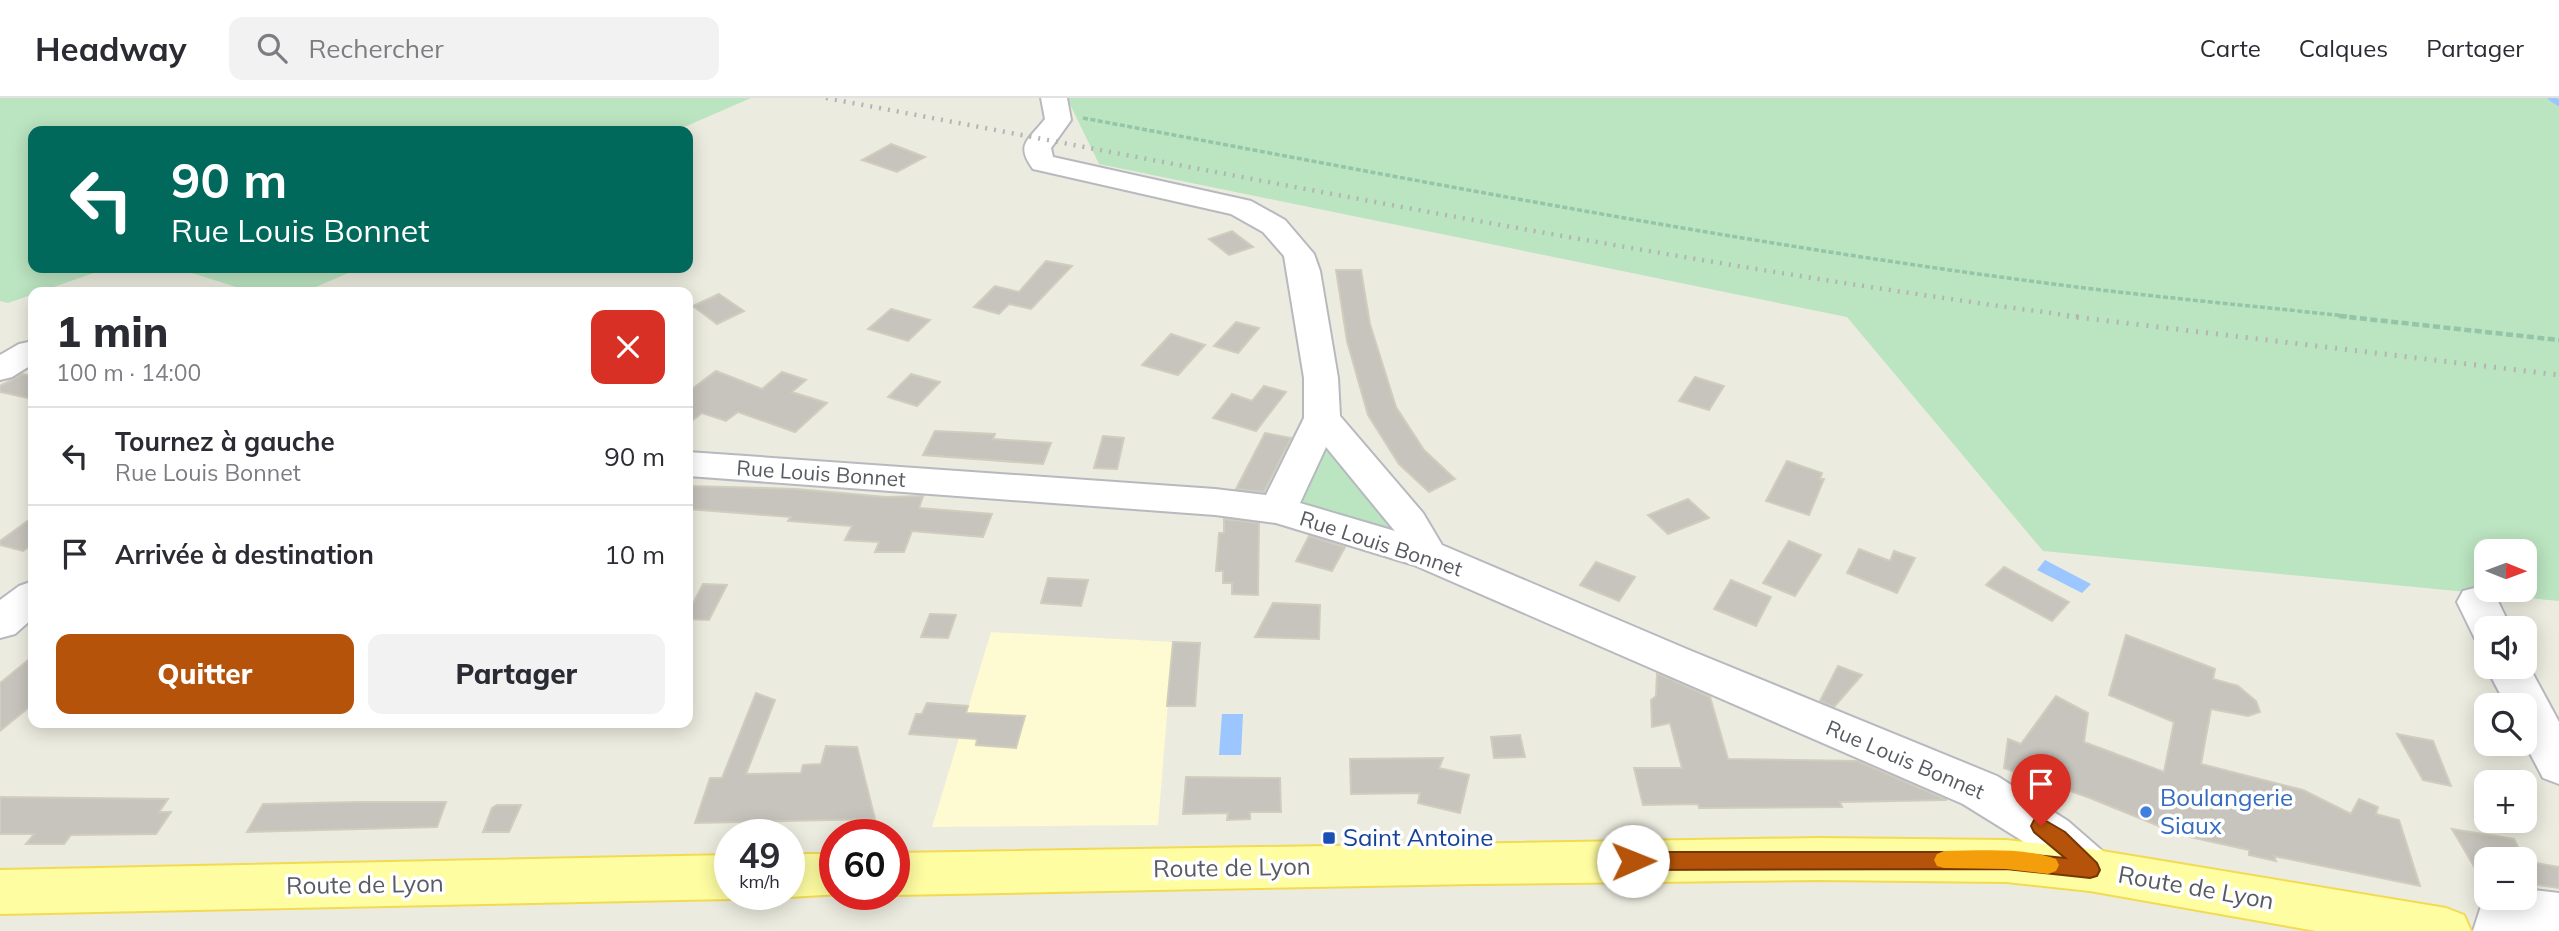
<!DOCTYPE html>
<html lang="fr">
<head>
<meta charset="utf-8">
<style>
  :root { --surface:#fff; --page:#f2f2f3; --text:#2b2b33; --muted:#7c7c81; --line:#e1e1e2; --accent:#b45309 }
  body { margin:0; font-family:Mulish,sans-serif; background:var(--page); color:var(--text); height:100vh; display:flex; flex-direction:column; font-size:26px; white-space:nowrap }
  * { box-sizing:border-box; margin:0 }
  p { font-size:23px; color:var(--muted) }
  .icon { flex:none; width:38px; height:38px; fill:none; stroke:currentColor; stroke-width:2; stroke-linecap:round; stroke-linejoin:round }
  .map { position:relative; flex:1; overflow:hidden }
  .drawer { position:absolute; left:28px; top:189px; width:665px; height:441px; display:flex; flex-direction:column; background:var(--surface); border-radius:14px; box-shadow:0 4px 18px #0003 }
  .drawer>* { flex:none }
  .guide { position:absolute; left:28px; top:28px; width:665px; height:147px; border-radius:14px; box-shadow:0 4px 18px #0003; background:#00695c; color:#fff; overflow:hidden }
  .needle { width:46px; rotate:91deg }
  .fabs { position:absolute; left:2474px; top:441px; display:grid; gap:14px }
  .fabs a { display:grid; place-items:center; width:63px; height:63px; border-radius:14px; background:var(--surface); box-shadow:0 4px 18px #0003; font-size:35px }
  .speed { position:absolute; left:714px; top:721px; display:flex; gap:14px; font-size:35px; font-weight:700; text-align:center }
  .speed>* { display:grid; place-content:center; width:91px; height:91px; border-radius:50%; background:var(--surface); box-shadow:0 4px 18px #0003; line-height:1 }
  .speed small { font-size:18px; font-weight:400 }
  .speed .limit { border:10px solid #d22; background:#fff; color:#111 }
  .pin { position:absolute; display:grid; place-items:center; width:60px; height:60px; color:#fff; margin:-72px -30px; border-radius:50% 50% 50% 0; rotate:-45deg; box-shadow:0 0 7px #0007 }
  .pin .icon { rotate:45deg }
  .me { position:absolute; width:77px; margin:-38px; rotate:89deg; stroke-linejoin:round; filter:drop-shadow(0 0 5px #0008) }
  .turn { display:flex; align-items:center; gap:24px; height:147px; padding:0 28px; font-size:32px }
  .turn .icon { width:91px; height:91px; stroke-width:2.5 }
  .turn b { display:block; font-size:49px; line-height:60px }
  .round { display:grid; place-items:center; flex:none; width:74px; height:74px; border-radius:14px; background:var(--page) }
  .headline { display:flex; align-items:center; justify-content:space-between; height:119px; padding:0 28px }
  h1 { font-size:42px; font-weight:800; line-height:52px }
  .button { display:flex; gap:14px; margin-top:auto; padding:14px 28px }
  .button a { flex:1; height:80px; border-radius:14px; background:var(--accent); color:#fff; font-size:28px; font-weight:800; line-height:80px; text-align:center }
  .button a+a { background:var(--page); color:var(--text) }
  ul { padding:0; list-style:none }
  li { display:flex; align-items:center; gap:21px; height:98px; padding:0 28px; border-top:2px solid var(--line) }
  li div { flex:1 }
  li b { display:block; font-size:26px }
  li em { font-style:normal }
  header { display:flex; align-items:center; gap:42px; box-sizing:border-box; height:98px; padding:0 35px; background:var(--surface); border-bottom:2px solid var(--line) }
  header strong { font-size:33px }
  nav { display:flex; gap:38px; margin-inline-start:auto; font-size:24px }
  .search { width:490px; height:63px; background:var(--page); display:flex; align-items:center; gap:18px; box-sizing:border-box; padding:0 24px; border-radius:14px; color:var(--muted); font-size:26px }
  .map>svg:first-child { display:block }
  .commercial { fill:#fefad2 }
  .green { fill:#bbe4c0; fill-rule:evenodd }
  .water { fill:#9cc6ff }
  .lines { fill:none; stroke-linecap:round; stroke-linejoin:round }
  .stream { stroke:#9cc6ff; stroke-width:6 }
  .building { fill:#c6c4bc; stroke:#d0cdbe; stroke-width:2 }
  .minor-casing { stroke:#b7b9bf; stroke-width:4 }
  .major-casing { stroke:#f2db52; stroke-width:4 }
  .path-far1 { stroke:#94c5a8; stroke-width:3.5; stroke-dasharray:5 2.5; stroke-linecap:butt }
  .path { stroke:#94c5a8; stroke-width:4.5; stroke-dasharray:7 3.5; stroke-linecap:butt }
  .minor { fill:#fff; fill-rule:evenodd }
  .major { fill:#fffda1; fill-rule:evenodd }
  .rail-far1 { stroke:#b3b4b4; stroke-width:4.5; stroke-dasharray:2 7; stroke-linecap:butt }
  .rail { stroke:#b3b4b4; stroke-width:5; stroke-dasharray:2 8; stroke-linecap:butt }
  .route { fill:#b45309; stroke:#753606; stroke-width:2 }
  .slow { fill:#f59e0b }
  .shop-dot { fill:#3f7fe0; stroke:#fff; stroke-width:2.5 }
  .transit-dot { fill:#1a4fb4; stroke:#fff; stroke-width:2.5 }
  .labels { text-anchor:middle; stroke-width:7; stroke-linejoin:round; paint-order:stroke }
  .street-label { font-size:21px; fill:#585b61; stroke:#fff }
  .near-shop-label { font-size:24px; fill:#366cbe; stroke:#fff; text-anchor:start }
  .near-transit-label { font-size:24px; fill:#164399; stroke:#fff; text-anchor:start }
  .near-street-label { font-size:24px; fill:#585b61; stroke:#fff }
</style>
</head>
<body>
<header>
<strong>Headway</strong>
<div class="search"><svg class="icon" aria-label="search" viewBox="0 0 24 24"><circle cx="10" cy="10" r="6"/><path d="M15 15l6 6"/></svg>Rechercher</div>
<nav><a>Carte</a><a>Calques</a><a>Partager</a></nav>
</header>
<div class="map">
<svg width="2559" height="833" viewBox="0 0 2559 833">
  <rect width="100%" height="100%" fill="#ecebdf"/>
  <path class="commercial" d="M991,534L1173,544L1158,727L932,729Z"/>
  <path class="green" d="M0,0H751L675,33H33V170H108L8,205L0,203Z
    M1067,0H2559V503L2043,453L1847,219L1099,66ZM2487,453H2525V492H2487Z
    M176,170H360L304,194H252Z
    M1327,350L1394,427L1390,432L1299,404L1320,353Z"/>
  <path class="water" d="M2045,462L2091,486L2082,495L2037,472Z
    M1222,616H1243L1241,657H1219Z"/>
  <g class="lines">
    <path class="stream" d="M2551,0L2559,5"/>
  </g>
  <path class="building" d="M891,46L925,59L897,74L862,62Z
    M1232,133L1253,149L1229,157L1209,141Z
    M1046,163L1072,168L1031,211L1009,206L999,216L974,209L995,188L1019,194Z
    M1336,172H1361L1370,226L1396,309L1424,352L1455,381L1429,394L1399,366L1368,317L1347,243Z
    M719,196L744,213L717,226L693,208Z
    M891,211L930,222L908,243L868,231Z
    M1236,224L1259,230L1238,255L1214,248Z
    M1171,236L1205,247L1178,277L1142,267Z
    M716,273L762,291L782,274L806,282L792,294L827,305L795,334L738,314L726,323L702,315L688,326V294Z
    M22,276L33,278V301L0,294V288Z
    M911,276L940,284L917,308L888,299Z
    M1695,279L1724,288L1709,312L1679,303Z
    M1264,288L1286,294L1256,333L1213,320L1232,296L1252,303Z
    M935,333L995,336L993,341L1051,345L1043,366L923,357Z
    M1265,335L1291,340L1264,394L1236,391Z
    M1103,338L1124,340L1117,371L1094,370Z
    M1787,363L1822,375L1820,381H1824L1809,417L1766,403Z
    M688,388L796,391L886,399L923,398L919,410L992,416L983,439L912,433L904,454H875L879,444L845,442L852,428L788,423L791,419L688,411Z
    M1688,401L1709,420L1668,436L1648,417Z
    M33,419V446L23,453L0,447V443Z
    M1224,421L1259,425L1258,497L1232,496V485H1223V473H1216L1219,435H1224Z
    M1309,438L1345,449L1332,473L1296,463Z
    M1789,443L1821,457L1795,498L1763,485Z
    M1859,451L1890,463L1894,453L1915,460L1897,495L1847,475Z
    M1596,464L1635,479L1619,503L1580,487Z
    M2004,469L2069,504L2052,523L1986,487Z
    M1048,480L1088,482L1081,508L1041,505Z
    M1731,482L1771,499L1756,528L1714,511Z
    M703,486L727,487L709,522L688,521V515Z
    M1273,505L1320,507L1319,541L1255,539Z
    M930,516L956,517L948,540L921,539Z
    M2126,537L2215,571L2213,581L2238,588L2256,603L2260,614L2248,618L2211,611L2201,666L2303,692L2351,716L2359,701L2378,709L2376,716L2399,722L2420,788L2274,758L2276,763L2249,757V752L2181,737L2090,700L2004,670L2008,641L2021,646L2056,598L2088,615L2084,644L2164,674L2174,624L2109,597Z
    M1173,544L1200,545L1195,608H1167Z
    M33,558V606L0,633V585Z
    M1838,568L1862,577L1834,609L1820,603Z
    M1657,575L1710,599L1728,661L1858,663L1947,702L1840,704L1842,709L1699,710L1698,706L1643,707L1634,670H1682L1670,625L1652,629L1651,602L1656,598Z
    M756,595L775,602L746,676L801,675L803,667L821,666L826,648L857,649L875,721L695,725L710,680H722Z
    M927,605L968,608L966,615L1025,618L1016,650L976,647L977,641L909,636L916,616H922Z
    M2397,636L2433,643L2451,688L2423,682Z
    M1520,637L1525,659L1494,660L1491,639Z
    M1443,660L1439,670L1469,677L1460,715L1418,705L1420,695L1351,696L1350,661Z
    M1186,679L1280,680L1281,714H1250V721L1227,722L1228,715L1183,716Z
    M0,699L168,701L159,714H171L156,736L71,737L64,746H26L34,736H0Z
    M361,704H446L437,729L247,734L263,706Z
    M497,707H521L509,734H483L492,710Z
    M2452,731L2514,741L2524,761H2487V779L2479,777Z
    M2525,763L2559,769V790L2525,785Z"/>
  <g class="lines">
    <g class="minor-casing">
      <path id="minor" d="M1041,0H1067L1071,22L1051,50L1053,59L1251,103L1285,122L1314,156L1320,173L1338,280L1340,318L1423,415L1442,447L1689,552L1997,678L2068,723L2107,757L2115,772L2107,787L2090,793L2073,787L2021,742L1963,706L1414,467L1276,425L1215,417L688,378V354L1215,391L1266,397L1304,320V280L1284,158L1263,134L1231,116L1033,71C1015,46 1028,43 1045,21ZM1326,349L1394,432L1395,433L1300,405Z
        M33,243V266L12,279L0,282V257L19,246Z
        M33,483V520L15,536L0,540V502L19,488Z
        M2478,489L2493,493L2511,530H2487V545L2475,541L2457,504L2463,493Z
        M2525,561L2559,624V686L2543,680L2525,646V607H2506L2486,569H2525Z
        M2525,791L2559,795V833H2473L2482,805L2493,800H2525Z"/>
    </g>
    <g class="major-casing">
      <path id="major" d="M1818,740L2006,742L2090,751L2446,810L2464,817L2471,833H2316L2090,793L2006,784L1818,782L1474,786L894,797L891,796H894V755Z
        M789,756H835V796H841L789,799L780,796H789Z
        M730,757V796H742L730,801L0,816V772Z"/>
    </g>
    <path class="path-far1" d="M1083,20C1405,80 1727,144 2053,186C2153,199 2254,208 2355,219"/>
    <path class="path" d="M2339,218L2559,242"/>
    <use href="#minor" class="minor"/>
    <use href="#major" class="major"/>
    <path class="rail-far1" d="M826,0C1243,78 1660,164 2081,219"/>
    <path class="rail" d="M2067,218L2559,277"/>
  </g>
  <path class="route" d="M2041,720L2065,734L2097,765L2100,772L2097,778L2090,780L2006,771L1633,772L1625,769L1622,763L1625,757L1633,754H2006L2065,760L2034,734L2031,728L2034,722Z"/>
  <path class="slow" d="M1944,753C1979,753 2022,749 2056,761L2059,767L2056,773L2048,776L2006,771L1944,770L1937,768L1934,762L1937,756Z"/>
  <circle class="shop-dot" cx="2146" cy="714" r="7"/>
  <rect class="transit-dot" x="1322" y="733" width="14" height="14" rx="3.5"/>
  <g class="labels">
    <g class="street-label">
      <text transform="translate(821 376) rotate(4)" y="7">Rue Louis Bonnet</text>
      <text transform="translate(1381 446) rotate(18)" y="7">Rue Louis Bonnet</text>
      <text transform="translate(1905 662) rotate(23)" y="7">Rue Louis Bonnet</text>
    </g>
    <g class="near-shop-label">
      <text x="2160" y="708">Boulangerie<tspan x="2160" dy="28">Siaux</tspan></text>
    </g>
    <g class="near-transit-label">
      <text x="1343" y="748">Saint Antoine</text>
    </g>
    <g class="near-street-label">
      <text transform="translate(1232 770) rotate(-1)" y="8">Route de Lyon</text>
      <text transform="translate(365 787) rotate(-1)" y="8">Route de Lyon</text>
      <text transform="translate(2196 790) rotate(10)" y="8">Route de Lyon</text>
    </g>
  </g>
</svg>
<div class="fabs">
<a><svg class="needle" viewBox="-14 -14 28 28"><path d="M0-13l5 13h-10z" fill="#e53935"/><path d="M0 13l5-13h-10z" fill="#7c7c81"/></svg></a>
<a><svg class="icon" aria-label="sound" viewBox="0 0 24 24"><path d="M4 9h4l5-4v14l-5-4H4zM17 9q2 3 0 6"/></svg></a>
<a><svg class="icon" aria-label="search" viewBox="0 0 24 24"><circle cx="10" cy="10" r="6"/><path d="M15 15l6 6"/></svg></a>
<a>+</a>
<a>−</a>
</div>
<div class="speed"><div>49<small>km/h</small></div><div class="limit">60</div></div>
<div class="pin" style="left:2041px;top:728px;background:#d93025"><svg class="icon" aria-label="arrive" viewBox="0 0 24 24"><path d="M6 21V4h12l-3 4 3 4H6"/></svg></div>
<svg class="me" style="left:1633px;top:763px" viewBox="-20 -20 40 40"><circle r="19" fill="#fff"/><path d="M0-13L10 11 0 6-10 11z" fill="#b45309"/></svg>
<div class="guide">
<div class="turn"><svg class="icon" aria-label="left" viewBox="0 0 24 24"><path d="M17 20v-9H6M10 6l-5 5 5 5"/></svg><div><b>90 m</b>Rue Louis Bonnet</div></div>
</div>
<section class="drawer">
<div class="headline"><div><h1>1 min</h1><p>100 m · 14:00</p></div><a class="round" style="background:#d93025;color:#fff"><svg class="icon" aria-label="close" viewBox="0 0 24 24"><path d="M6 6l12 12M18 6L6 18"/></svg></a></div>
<ul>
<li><svg class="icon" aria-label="left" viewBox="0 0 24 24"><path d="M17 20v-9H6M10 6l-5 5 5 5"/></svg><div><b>Tournez à gauche</b><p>Rue Louis Bonnet</p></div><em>90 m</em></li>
<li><svg class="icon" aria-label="arrive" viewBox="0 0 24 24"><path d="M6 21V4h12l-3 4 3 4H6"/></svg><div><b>Arrivée à destination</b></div><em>10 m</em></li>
</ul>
<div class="button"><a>Quitter</a><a>Partager</a></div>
</section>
</div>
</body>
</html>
